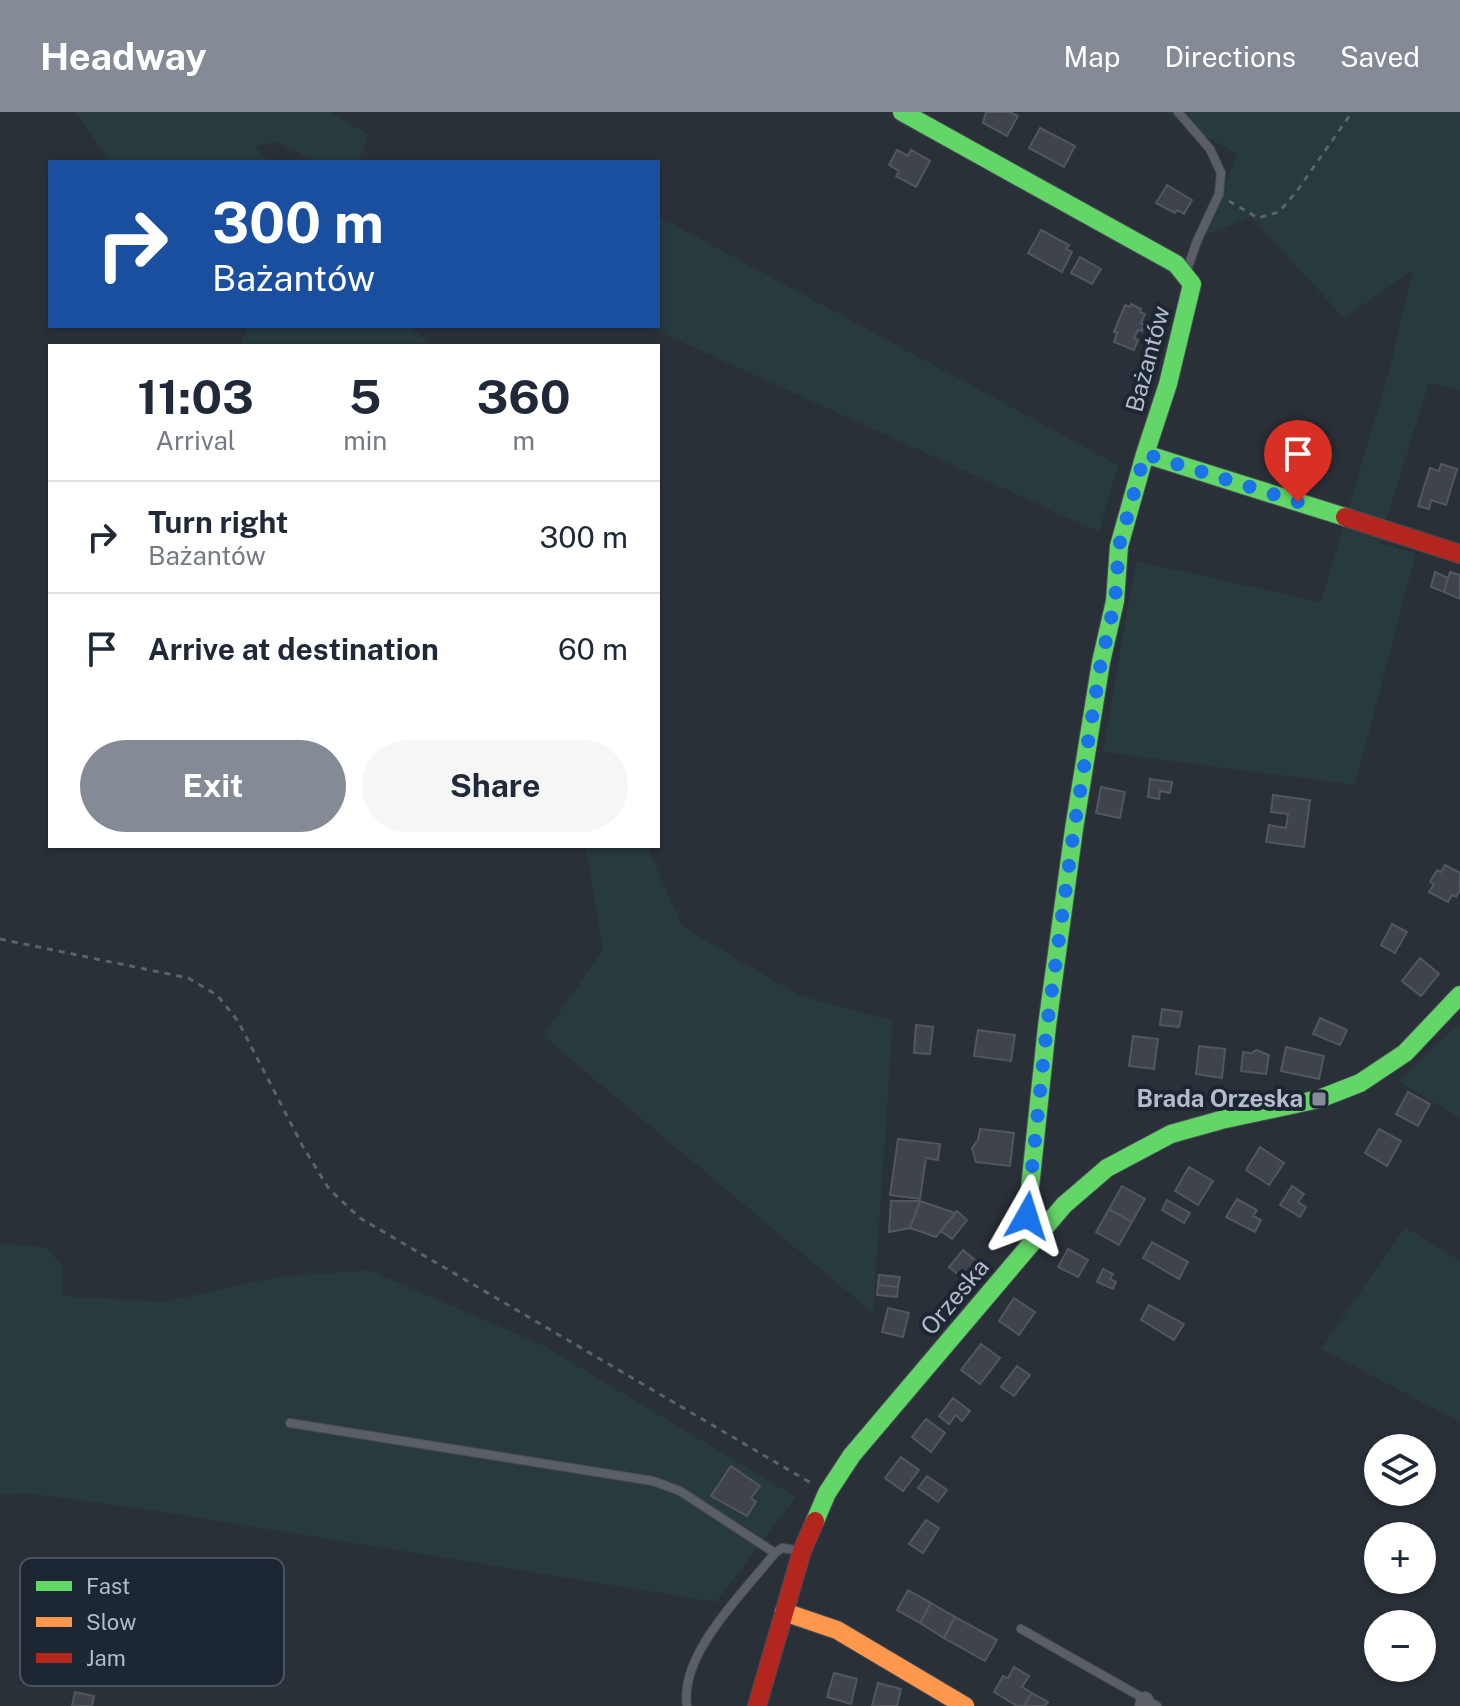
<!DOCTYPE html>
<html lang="en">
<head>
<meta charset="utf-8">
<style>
  :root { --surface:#fff; --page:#f6f6f7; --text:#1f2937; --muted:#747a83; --line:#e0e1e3; --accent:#848b96 }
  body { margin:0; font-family:"Public Sans",sans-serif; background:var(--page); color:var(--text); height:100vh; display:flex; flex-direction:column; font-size:30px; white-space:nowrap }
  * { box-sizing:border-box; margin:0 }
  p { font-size:26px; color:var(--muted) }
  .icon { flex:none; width:44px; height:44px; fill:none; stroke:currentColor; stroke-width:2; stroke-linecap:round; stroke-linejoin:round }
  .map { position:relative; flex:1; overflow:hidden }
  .drawer { position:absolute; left:48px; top:232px; width:612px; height:504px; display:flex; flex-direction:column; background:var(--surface); border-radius:0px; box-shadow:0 2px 6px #0004 }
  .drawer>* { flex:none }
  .guide { position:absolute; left:48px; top:48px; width:612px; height:168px; border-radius:0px; box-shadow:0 2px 6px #0004; background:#1a4fa0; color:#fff; overflow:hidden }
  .tools { position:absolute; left:1364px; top:1322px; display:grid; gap:16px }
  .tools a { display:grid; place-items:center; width:72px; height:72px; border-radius:50%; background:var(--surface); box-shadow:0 2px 6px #0004; font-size:40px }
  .pin { position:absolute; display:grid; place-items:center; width:68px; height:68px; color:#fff; margin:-82px -34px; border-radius:50% 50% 50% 0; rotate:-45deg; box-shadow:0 0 8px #0007 }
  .pin .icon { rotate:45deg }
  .me { position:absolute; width:88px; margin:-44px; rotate:6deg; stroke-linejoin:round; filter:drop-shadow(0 0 6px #0008) }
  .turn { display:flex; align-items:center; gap:28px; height:168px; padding:0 32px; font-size:36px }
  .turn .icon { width:104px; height:104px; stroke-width:2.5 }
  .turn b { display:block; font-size:56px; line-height:68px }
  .eta { display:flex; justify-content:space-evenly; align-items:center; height:136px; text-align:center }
  .eta b { font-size:48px; font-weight:700; line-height:56px }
  .primary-button { display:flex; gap:16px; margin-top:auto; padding:16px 32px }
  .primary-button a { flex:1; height:92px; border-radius:48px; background:var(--accent); color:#fff; font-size:32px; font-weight:700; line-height:92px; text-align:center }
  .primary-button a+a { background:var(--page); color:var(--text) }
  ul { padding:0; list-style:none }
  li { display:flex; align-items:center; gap:24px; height:112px; padding:0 32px; border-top:2px solid var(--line) }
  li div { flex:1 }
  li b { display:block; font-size:30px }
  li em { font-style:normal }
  header { display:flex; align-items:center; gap:48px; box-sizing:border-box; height:112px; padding:0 40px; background:var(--accent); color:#fff }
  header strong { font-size:38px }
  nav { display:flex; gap:44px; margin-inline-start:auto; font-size:28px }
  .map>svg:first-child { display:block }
  .green { fill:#273a3e }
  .building { fill:#3f444c; stroke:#52575f; stroke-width:2 }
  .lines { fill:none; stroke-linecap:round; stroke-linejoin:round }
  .lane-casing { stroke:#484c55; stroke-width:10 }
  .street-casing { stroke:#484c55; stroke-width:18 }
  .fast-casing { stroke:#484c55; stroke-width:20 }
  .slow-casing { stroke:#484c55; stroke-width:20 }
  .jam-casing { stroke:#484c55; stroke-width:20 }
  .path { stroke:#5c6268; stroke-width:3; stroke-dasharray:6 6; stroke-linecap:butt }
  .lane { stroke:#5a5e66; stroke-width:8 }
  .street { stroke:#5a5e66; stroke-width:16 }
  .fast { stroke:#63d668; stroke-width:18 }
  .slow { stroke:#ff974d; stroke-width:18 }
  .jam { stroke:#b3261e; stroke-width:18 }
  .route { stroke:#1a73e8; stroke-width:14; stroke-dasharray:0 25.2 }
  .poi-dot { fill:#848b96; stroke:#1d2633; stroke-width:3 }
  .labels { text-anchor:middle; stroke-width:8; stroke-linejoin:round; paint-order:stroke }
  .street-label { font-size:24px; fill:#b4bcc9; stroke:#1d2633 }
  .poi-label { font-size:24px; font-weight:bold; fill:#b4bcc9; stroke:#1d2633; text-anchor:end }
  .key { fill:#1d2633; stroke:#4a5360; stroke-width:2 }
  .key-label { font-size:22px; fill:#b4bcc9 }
</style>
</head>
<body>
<header>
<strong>Headway</strong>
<nav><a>Map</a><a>Directions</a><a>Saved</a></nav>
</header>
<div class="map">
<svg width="1460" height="1594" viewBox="0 0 1460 1594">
  <rect width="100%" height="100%" fill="#2a3038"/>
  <path class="green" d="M75,0H330L369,23L358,50H318L276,30L255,34L267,50H111Z
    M1164,0H1460V278L1429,271L1379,431L1416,441L1355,673L1103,640L1136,449L1321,490L1389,260L1413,158L1344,206L1251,105L1206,123L1237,42Z
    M658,104L1118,353L1099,420L647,214H658Z
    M248,214H409L434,234H240Z
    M586,734H647L682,814L798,883L893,909L873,1201L543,924L603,837Z
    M1456,914L1460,916V1006L1398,969Z
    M1405,1115L1460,1149V1310L1321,1237Z
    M0,1131L47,1136L63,1156V1184L164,1190L278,1165L369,1158L544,1234L796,1385L716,1490L151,1398L27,1381L0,1382Z"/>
  <path class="building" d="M986,0H1010L1018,4L1007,24L983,11Z
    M1040,16L1075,34L1064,55L1029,36Z
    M897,38L908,44L911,38L930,49L916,75L896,64L899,59L889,53Z
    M1167,73L1192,88L1184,102L1177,98L1175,101L1156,91Z
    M1041,118L1069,133L1066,137L1072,140L1062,160L1028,141Z
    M1080,145L1101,157L1092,172L1071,161Z
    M1131,192L1141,197L1140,200L1145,202L1141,211L1144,213L1142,219L1138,218L1134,226L1138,228L1134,238L1114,230L1117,221L1114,220L1125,193L1130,195Z
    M1441,352L1457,357L1446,393L1431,388L1429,397L1418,394L1430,356L1439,359Z
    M1435,460L1448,466L1444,480L1431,475Z
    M1450,460L1460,463V487L1444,480Z
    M1150,667L1172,670L1170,681L1160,679L1159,687L1148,685Z
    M1101,675L1125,680L1120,706L1096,701Z
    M1273,683L1310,688L1304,735L1266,730L1269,713L1286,716L1288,702L1271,700Z
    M1445,753L1460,761V778L1456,785L1452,783L1448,790L1429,780L1434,772L1430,770L1437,758L1441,760Z
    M1392,812L1407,820L1395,841L1381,833Z
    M1420,846L1439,862L1421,884L1402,869Z
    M1162,897L1182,900L1179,915L1160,913Z
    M1320,906L1347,918L1340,933L1313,922Z
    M916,913L933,915L930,942L914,941Z
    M978,918L1015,923L1011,949L974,944Z
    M1133,924L1158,927L1154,957L1129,954Z
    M1199,934L1225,937L1222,966L1196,962Z
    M1286,935L1324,944L1319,967L1281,959Z
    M1256,938L1269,943L1266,962L1241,959L1243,940L1251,941Z
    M1408,980L1430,992L1418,1014L1396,1002Z
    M980,1017L1014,1021L1010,1054L976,1050L972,1036L978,1028Z
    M1379,1017L1401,1029L1387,1054L1365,1041Z
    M898,1027L940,1032L938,1048L926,1046L920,1087L890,1083Z
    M1260,1035L1284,1051L1269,1073L1246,1058Z
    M1189,1055L1213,1069L1198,1093L1175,1079Z
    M1122,1074L1145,1087L1132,1110L1109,1097Z
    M1292,1074L1304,1082L1298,1090L1306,1095L1300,1105L1280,1093Z
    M1237,1087L1257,1098L1253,1104L1261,1108L1255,1120L1226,1105Z
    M1167,1088L1190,1101L1184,1111L1162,1098Z
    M891,1089H920L910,1116L889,1120Z
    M920,1089L955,1101L936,1125L910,1116Z
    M1109,1097L1132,1110L1119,1133L1096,1120Z
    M957,1099L967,1108L952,1127L941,1119Z
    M1152,1130L1188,1150L1179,1167L1143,1146Z
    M1068,1137L1088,1148L1078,1165L1058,1155Z
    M963,1138L981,1153L967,1170L949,1155Z
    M1103,1157L1113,1162L1110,1167L1116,1170L1113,1177L1097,1170Z
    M879,1163L900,1165L898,1175L878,1173Z
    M878,1173L898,1175L897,1185L877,1183Z
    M1014,1186L1035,1200L1019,1223L999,1209Z
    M1149,1193L1184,1212L1174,1228L1141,1208Z
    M888,1196L909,1201L903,1225L882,1220Z
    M981,1232L1000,1246L980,1272L961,1258Z
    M1017,1254L1030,1263L1014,1284L1001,1275Z
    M953,1286L970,1299L962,1309L956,1303L949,1312L939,1304Z
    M926,1307L945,1321L931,1340L912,1325Z
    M901,1345L919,1358L903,1379L885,1366Z
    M731,1354L760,1374L751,1386L756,1390L747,1404L711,1384Z
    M927,1364L947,1378L938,1390L918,1376Z
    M926,1408L939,1416L923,1441L909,1432Z
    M908,1478L931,1491L920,1511L897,1498Z
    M931,1491L955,1505L944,1526L920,1511Z
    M955,1505L997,1528L985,1549L944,1526Z
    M1014,1555L1029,1564L1022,1575L1032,1581L1024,1594H1017L994,1580L1003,1564L1008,1566Z
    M834,1561L857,1567L851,1592L827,1585Z
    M878,1571L901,1577L897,1594H872Z
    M75,1580L94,1584L92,1594H72Z
    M1032,1581L1048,1590L1045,1594H1024Z"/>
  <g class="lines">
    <g class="lane-casing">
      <path id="lane" d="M1178,0L1210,37L1221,61L1219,82L1197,129L1187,158
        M290,1311L653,1369L680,1379L775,1441
        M1021,1517L1157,1594
        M687,1594C679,1542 744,1480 775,1441L782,1436L801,1439"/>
    </g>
    <g class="street-casing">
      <path id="street" d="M1143,1594L1145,1588"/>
    </g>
    <g class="fast-casing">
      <path id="fast" d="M902,0L1176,152L1192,172L1168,272L1145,342L1345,405
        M1037,1125L1027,1104L1047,914L1074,717L1101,550L1115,489L1119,434L1145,342
        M815,1409L827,1381L852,1343L1064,1093L1107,1056L1171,1022L1221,1008L1319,987L1360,971L1405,941L1460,883"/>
    </g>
    <g class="slow-casing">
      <path id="slow" d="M784,1500L837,1518L965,1594"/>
    </g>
    <g class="jam-casing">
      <path id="jam" d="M1345,405L1460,442
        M757,1594L802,1439L815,1409"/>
    </g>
    <path class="path" d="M1229,89L1258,106L1279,100L1297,79L1352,0
      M0,827L188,866L217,883L238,909L302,1033L329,1077L360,1106L811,1371"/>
    <use href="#lane" class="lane"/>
    <use href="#street" class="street"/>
    <use href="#fast" class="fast"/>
    <use href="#slow" class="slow"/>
    <use href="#jam" class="jam"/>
  </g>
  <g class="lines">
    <path class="route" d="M1027,1104L1047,914L1074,717L1101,550L1115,489L1119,434L1145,342L1298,390"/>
  </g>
  <rect class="poi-dot" x="1311" y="979" width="16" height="16" rx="4"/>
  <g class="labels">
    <g class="street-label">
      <text transform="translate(1148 247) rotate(-75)" y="8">Bażantów</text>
      <text transform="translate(955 1185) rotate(-50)" y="8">Orzeska</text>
    </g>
    <g class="poi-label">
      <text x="1303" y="995">Brada Orzeska</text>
    </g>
  </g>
  <rect x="20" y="1446" width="264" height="128" rx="12" class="key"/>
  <rect x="36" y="1469" width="36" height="10" fill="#63d668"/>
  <rect x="36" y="1505" width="36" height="10" fill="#ff974d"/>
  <rect x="36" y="1541" width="36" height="10" fill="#b3261e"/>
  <g class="key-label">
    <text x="86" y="1482">Fast</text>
    <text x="86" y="1518">Slow</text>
    <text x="86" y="1554">Jam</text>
  </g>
</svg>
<div class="tools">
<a><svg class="icon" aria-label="layers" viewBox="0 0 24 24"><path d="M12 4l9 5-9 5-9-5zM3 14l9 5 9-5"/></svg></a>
<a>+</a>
<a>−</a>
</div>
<div class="pin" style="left:1298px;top:390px;background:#d93025"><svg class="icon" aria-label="arrive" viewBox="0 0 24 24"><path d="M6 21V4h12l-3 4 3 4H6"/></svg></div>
<svg class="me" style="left:1027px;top:1104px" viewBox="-20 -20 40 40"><path d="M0-17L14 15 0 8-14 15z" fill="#1a73e8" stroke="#fff" stroke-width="4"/></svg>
<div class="guide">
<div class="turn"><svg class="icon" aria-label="right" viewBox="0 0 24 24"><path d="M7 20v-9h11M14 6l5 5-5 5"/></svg><div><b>300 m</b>Bażantów</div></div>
</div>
<section class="drawer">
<div class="eta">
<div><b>11:03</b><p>Arrival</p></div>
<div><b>5</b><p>min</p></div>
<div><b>360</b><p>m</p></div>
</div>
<ul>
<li><svg class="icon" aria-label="right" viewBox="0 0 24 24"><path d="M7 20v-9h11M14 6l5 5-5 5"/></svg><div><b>Turn right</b><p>Bażantów</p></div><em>300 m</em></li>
<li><svg class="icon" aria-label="arrive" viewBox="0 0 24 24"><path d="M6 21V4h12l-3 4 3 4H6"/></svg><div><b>Arrive at destination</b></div><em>60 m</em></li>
</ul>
<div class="primary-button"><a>Exit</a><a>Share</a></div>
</section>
</div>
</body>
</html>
